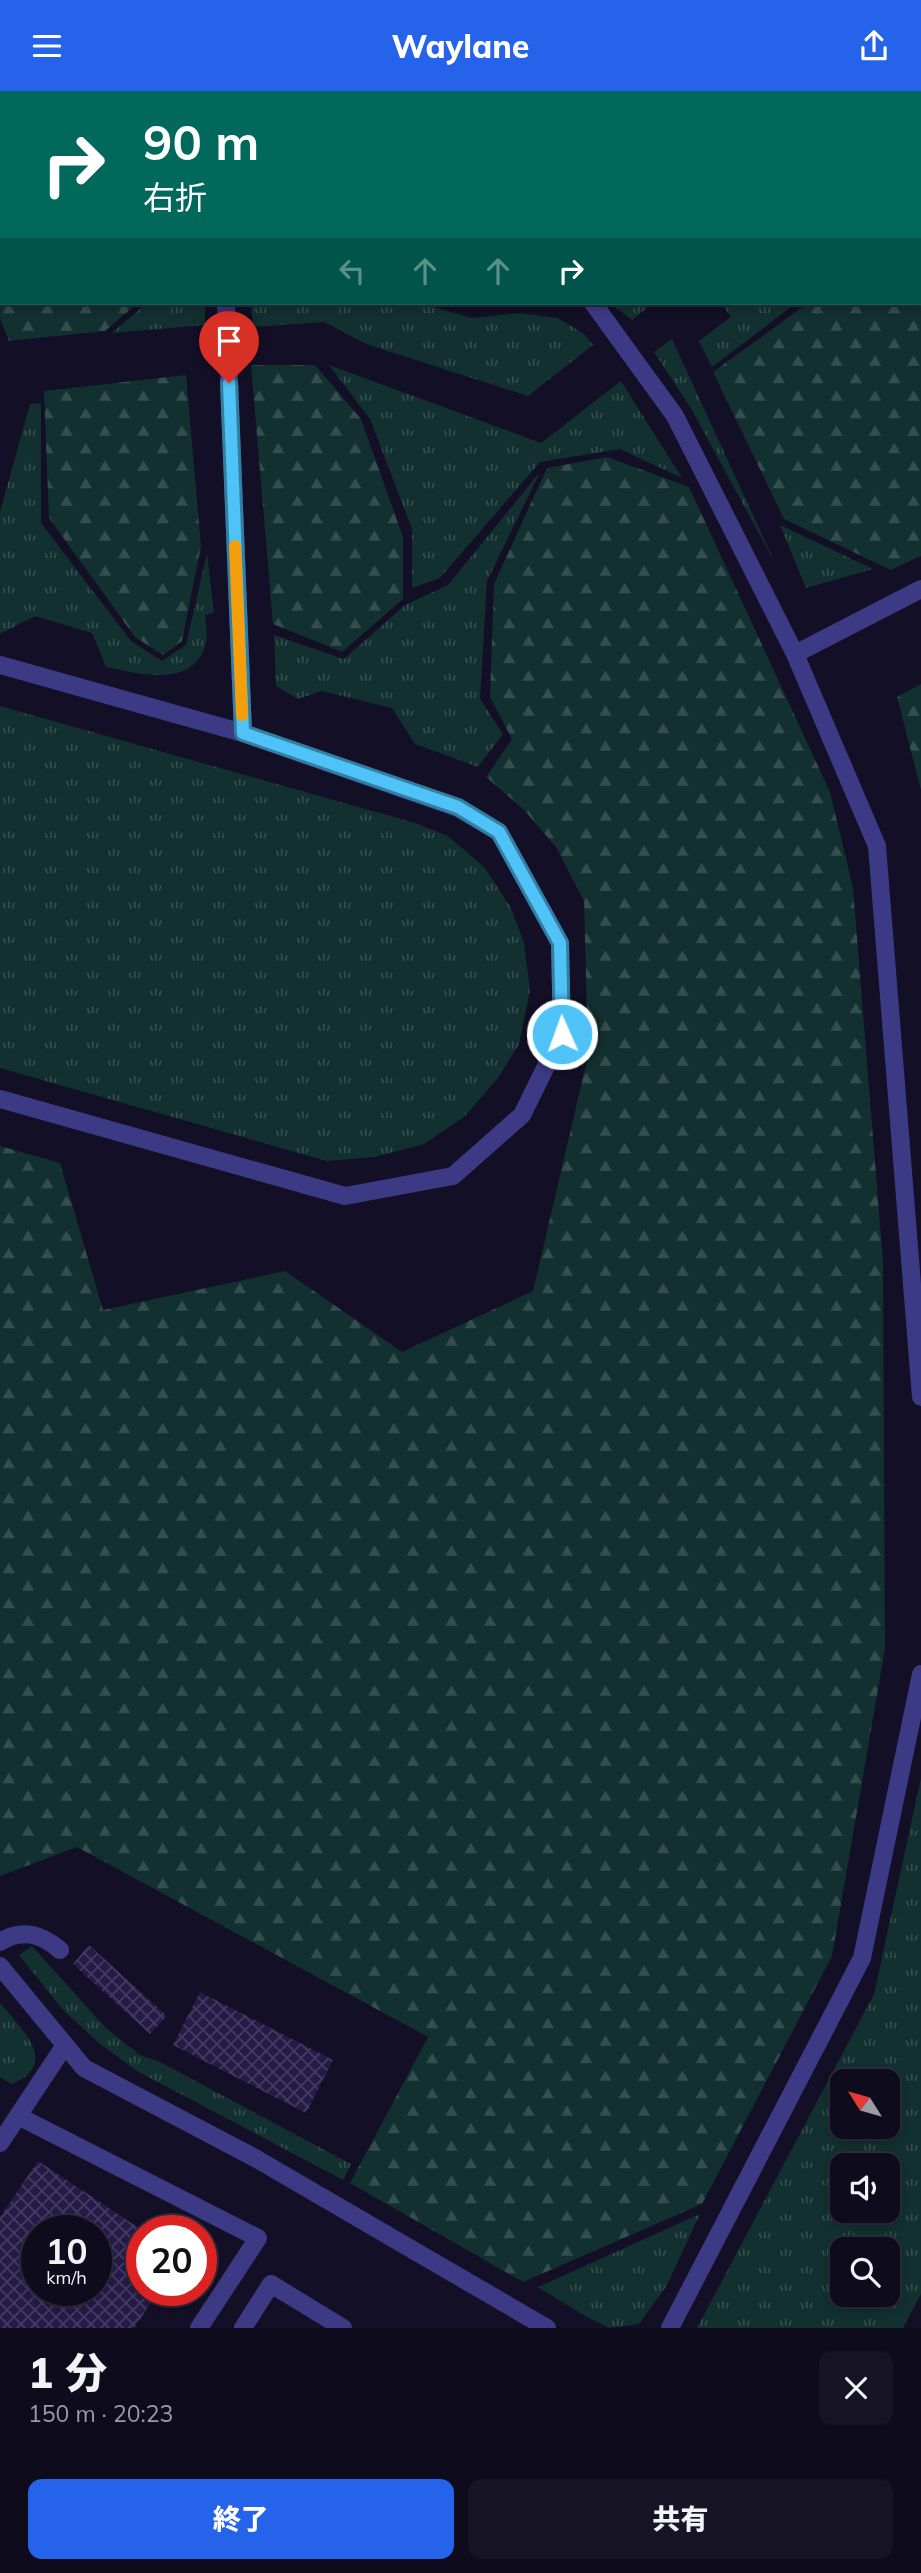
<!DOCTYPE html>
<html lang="ja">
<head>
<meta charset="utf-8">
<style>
  :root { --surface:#0e0b1c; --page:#171425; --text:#f1f3f6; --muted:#9b9ba3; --line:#2e2b3b; --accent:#2563eb }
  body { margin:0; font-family:Mulish,"Noto Sans JP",sans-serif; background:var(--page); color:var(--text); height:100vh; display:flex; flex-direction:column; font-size:26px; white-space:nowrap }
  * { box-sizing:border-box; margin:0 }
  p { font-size:23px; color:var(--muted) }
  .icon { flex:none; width:38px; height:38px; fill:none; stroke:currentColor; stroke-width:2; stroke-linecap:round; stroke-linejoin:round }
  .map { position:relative; height:2237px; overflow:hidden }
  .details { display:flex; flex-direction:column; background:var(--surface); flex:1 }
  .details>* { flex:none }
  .guide { position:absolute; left:0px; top:0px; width:922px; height:214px; box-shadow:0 4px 10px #0003,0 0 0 2px var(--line); background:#00695c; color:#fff; overflow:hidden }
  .needle { width:46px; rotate:307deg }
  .tools { position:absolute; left:830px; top:1978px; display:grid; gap:14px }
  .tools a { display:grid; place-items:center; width:70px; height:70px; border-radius:14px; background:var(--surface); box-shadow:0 4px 10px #0003,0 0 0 2px var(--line); font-size:35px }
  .speed { position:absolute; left:21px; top:2124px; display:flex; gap:14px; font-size:35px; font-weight:700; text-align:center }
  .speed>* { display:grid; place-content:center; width:91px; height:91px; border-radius:50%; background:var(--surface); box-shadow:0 4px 10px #0003,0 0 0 2px var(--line); line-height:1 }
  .speed small { font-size:18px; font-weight:400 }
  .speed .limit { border:10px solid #d22; background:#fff; color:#111 }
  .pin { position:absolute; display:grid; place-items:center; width:60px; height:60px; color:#fff; margin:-72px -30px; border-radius:50% 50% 50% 0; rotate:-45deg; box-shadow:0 0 7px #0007 }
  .pin .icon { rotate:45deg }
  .me { position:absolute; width:77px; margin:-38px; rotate:358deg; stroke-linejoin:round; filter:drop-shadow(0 0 5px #0008) }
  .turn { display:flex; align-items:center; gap:24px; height:147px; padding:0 28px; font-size:32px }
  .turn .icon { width:91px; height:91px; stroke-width:2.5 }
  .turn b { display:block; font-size:49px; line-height:60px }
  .lanes { display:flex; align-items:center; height:66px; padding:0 28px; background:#0003; justify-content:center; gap:35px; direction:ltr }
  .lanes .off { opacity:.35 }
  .round { display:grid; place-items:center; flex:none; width:74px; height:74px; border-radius:14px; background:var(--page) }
  .overview { display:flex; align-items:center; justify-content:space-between; height:119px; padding:0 28px }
  h1 { font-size:42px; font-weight:800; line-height:52px }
  .action { display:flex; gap:14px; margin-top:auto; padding:14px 28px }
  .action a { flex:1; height:80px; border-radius:14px; background:var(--accent); color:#fff; font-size:28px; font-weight:800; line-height:80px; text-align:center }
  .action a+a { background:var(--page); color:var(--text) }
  header { display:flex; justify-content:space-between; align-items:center; height:91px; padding:0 28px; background:var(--accent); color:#fff; font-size:32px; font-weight:800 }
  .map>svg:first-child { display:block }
  .grass { fill:url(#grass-tufts); fill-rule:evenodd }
  .forest { fill:url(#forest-firs) }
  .water { fill:url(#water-waves) }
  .building { fill:url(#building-cross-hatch); fill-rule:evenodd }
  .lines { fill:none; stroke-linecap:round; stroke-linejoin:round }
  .minor { stroke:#3d3a85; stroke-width:18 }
  .route-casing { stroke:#337fa1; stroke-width:18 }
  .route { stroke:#4fc3f7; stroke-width:12 }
  .slow { stroke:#f59e0b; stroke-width:12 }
</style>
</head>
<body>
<header><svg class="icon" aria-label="menu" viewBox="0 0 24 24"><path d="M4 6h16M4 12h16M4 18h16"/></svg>Waylane<svg class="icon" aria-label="share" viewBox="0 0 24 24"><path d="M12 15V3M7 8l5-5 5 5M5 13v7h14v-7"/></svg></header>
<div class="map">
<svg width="921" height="2237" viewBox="0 0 921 2237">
  <defs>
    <pattern id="grass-tufts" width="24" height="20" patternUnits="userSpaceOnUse" patternTransform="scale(1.75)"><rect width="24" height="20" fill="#12302f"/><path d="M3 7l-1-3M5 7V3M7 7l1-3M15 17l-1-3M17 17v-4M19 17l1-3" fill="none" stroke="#344d4e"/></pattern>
    <pattern id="forest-firs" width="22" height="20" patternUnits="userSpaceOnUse" patternTransform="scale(1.75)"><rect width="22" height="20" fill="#12302f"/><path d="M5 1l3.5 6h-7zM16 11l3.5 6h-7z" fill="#344d4e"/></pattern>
    <pattern id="water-waves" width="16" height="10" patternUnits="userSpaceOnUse" patternTransform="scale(1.75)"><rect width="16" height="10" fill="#0a1f44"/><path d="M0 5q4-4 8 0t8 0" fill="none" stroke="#2d3f60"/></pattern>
    <pattern id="building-cross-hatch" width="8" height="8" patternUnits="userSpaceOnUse" patternTransform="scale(1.75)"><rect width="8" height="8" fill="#241b47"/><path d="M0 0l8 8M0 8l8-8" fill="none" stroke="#433b63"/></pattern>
  </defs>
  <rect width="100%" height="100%" fill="#130f26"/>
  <path class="grass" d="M147,212H205V234L112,242Z
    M251,212H428L433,216L472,227L520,222L558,227L584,243L593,254L528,305L366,253L324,231L253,236Z
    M618,212H653L632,229L615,216Z
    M721,212H796L712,276L699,250L731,226Z
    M672,248L775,472L692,319L654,261Z
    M329,274L541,352L621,290L682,387L620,358L540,371L440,487L412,497V438L370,328Z
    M41,312V432L131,550L162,570L186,554L207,462L214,522L205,524C206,533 208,543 206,552C194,598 140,583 106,576L92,542L35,525L0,543V421L30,313Z
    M540,381L487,490L480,608L503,643L478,676L415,653L392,617L322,600L298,608L276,595L274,544L344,568L405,514L448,494Z
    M780,434L873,478L806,497Z
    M0,615L415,732L448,745L485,777L511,817L524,852L530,899L519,953L498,987L464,1026L424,1053L375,1066L327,1070L0,977Z
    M921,1687V2203L903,2237H697L874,1903ZM842,1990H887V2035H842ZM842,2074H887V2119H842ZM842,2158H887V2203H842Z
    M32,1855L106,1937L140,1964L160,1971L351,2073L343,2089L137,1980L99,1952L63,1919L19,1864Z
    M0,1912C21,1938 61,1972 12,1993L0,1986Z
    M700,2123L667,2194L639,2233L609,2237L585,2225L538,2196Z"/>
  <path class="forest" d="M66,0H332V2H66Z
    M2,117V212H138L105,240L9,250L0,228Z
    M921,136V465L891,479L784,428L713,281L808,212H920Z
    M251,274H315L361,328L403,446V508L342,561L273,533Z
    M186,284L201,455L182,550L163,564L135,546L49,427L44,300Z
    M607,366L689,396L830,701L853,797L883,1171L885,1558L832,1865L702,2113L523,2191L350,2092L428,1946L77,1756L0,1785V1055L60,1072L103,1219L285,1180L402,1261L533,1200L588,965L584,810L556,756L524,719L486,686L512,648L490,606L494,493L547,377Z
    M921,593V699L897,606Z"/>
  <path class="water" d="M385,0H822L817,2Z"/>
  <path class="building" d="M89,1854L167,1925L150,1943L73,1873Z
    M200,1901L333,1969L306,2022L173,1954Z
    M38,2070L142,2139V2200H159L134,2237H0V2126ZM37,2140H96V2200H37Z"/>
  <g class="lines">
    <path class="minor" d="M353,0L354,2
      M43,2L44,0
      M904,2L906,0
      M0,63L2,62
      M226,212L243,642
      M593,212L675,325L795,563L877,755L921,1306
      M795,563L921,498
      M0,574L243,642L458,717L499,741L560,852L562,943L522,1024L453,1085L345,1105L0,1008
      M0,1851C22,1837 41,1843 60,1859
      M0,1875L84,1977L255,2067L547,2237
      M18,2025L258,2147L199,2237
      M0,2052L65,1954
      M243,2237L271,2193L343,2237
      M670,2237L862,1867L921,1583"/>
  </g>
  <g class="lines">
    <g class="route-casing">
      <path id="route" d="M229,292L243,642L458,716L499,741L560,852L562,943"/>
    </g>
    <use href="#route" class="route"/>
    <path class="slow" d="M235,455L242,624"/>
  </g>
</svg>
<div class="tools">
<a><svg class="needle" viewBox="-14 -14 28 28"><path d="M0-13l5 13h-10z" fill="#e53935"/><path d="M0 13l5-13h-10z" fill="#9b9ba3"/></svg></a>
<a><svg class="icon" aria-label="sound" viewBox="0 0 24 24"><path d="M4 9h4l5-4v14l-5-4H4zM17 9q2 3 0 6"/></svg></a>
<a><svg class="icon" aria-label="search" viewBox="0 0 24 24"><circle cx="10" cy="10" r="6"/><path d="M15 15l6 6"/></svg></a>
</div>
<div class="speed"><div>10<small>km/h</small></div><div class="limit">20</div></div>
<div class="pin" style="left:229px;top:292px;background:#d93025"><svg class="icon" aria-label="arrive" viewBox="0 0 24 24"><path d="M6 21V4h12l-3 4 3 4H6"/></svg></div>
<svg class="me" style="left:562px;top:943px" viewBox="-20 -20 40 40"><circle r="17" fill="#4fc3f7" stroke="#fff" stroke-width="3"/><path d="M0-11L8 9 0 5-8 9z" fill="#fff"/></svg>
<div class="guide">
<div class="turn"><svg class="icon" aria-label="right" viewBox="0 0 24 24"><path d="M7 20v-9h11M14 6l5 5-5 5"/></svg><div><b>90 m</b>右折</div></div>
<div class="lanes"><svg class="icon off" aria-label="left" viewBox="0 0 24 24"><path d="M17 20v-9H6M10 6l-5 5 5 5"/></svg><svg class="icon off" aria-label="ahead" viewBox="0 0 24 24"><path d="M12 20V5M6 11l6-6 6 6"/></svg><svg class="icon off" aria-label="ahead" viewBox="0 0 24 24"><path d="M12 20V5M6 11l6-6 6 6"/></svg><svg class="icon" aria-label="right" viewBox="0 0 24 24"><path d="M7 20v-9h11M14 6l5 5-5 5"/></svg></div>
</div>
</div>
<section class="details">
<div class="overview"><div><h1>1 分</h1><p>150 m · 20:23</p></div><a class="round"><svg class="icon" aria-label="close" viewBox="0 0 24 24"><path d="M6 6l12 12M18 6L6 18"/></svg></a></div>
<div class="action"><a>終了</a><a>共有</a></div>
</section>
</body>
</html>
